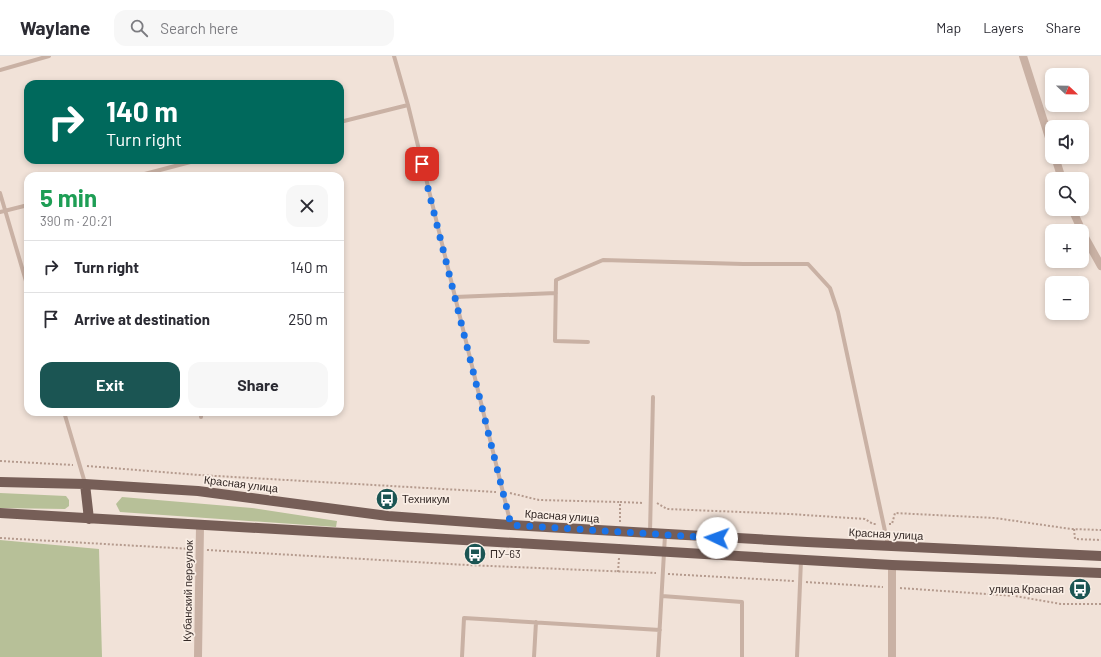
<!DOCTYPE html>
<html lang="en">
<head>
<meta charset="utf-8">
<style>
  :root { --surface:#fff; --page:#f7f7f7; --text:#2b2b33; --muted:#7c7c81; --line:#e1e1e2; --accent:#1b5553 }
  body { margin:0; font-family:Barlow,sans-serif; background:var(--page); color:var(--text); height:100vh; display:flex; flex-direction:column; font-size:15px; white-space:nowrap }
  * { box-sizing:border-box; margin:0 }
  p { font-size:13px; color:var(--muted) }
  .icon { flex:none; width:22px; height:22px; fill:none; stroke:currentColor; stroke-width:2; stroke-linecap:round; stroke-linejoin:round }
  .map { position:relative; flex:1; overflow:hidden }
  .sheet { position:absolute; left:24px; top:116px; width:320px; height:244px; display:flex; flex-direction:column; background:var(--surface); border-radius:12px; box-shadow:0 2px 6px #0003 }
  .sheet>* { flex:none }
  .top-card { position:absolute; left:24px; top:24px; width:320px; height:84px; border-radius:12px; box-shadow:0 2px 6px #0003; background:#00695c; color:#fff; overflow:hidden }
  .needle { width:26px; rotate:112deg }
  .fabs { position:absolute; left:1045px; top:12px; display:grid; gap:8px }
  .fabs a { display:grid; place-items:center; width:44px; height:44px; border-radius:8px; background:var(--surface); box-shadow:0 2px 6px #0003; font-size:20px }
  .pin { position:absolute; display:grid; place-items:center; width:34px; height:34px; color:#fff; margin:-17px; border-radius:8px; box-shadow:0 2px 6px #0006 }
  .me { position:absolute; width:44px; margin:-22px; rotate:273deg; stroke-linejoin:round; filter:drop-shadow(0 0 3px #0008) }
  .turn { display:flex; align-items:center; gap:14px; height:84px; padding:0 16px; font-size:18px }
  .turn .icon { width:52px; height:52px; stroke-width:2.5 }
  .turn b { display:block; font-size:28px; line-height:34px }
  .round { display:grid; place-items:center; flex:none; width:42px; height:42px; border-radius:12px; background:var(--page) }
  .overview { display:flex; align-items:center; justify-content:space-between; height:68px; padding:0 16px }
  h1 { font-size:24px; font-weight:700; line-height:30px; color:#1e9e55 }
  .button { display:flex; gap:8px; margin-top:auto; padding:8px 16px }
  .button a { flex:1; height:46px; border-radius:12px; background:var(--accent); color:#fff; font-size:16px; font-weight:700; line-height:46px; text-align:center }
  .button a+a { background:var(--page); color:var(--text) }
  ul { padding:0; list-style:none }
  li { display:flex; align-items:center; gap:12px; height:52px; padding:0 16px; border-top:1px solid var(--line) }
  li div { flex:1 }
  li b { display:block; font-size:15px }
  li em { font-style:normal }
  header { display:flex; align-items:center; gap:24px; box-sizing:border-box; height:56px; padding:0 20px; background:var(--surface); border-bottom:1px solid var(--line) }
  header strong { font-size:19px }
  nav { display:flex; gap:22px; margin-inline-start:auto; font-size:14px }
  .search { width:280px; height:36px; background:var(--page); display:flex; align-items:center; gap:10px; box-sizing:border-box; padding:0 14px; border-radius:12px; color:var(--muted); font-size:15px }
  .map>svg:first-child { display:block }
  .green { fill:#b7c098 }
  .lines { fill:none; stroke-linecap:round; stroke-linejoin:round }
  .path { stroke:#b59b8e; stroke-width:2; stroke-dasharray:2 2; stroke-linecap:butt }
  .service { stroke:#c9b1a4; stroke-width:4 }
  .minor { stroke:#c9b1a4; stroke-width:8 }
  .primary { stroke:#765e57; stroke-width:10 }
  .route { stroke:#1a73e8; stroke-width:7; stroke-dasharray:0 12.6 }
  .labels { text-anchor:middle; stroke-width:3.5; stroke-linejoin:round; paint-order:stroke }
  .street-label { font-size:11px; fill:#342926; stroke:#f9ede4 }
  .poi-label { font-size:11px; fill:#342926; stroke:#f9ede4; text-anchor:start }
</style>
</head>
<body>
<header>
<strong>Waylane</strong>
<div class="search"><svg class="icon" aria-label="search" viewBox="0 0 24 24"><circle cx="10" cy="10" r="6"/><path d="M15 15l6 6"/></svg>Search here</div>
<nav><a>Map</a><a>Layers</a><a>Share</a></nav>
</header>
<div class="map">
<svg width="1101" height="601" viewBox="0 0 1101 601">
  <rect width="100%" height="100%" fill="#f1e2d8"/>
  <path class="green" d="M0,437L66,440L69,444V450L65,453L0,452Z
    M122,441L252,452L337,465L336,471L120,456L116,448Z
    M0,484L99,493L102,601H0Z"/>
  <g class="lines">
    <path class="path" d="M0,405L73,409
      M87,410L199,419L496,436
      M510,437L539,444L620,446
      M657,447L667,453L790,458L865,463L873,468H877
      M620,466V446L644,447
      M889,468H892L895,457L995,462L1071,473L1101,474
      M1074,473L1075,483L1101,484
      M0,482L192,493
      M207,494L467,509L656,517
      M618,516L619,502
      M668,518L794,525
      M806,526L883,531
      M900,532L1015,540L1061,548H1101"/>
    <path class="service" d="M394,0L408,49L511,469
      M0,14L49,0
      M340,66L408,49
      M137,120L198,104
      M0,137L28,232
      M0,156L28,149
      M455,241L556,237
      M588,286L555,285L556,224L603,204L743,208H808L830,232L838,256L888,489
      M64,356L85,427
      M201,361V356
      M650,477L653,341
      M662,540L742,546V601
      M462,601L464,562L660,574
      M534,601L536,566
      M658,601L665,479
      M797,601L801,504"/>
    <path class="minor" d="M1023,0L1052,91
      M1055,101L1062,123
      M1072,153L1082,175
      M1082,176L1101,210
      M892,509V601
      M198,601L200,470"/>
    <path class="primary" d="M0,426L85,428L198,435L388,460L511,469L807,486L1101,500
      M85,428L89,463
      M0,457L892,509L1101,517"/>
  </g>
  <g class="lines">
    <path class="route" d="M422,108L511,469L717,482"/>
  </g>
  <defs>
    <g id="bus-disc" transform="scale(1.15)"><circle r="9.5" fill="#1b5553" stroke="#f9ede4"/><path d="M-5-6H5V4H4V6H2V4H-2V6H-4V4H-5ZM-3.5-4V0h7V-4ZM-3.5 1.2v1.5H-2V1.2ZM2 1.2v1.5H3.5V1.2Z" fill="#fff"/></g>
  </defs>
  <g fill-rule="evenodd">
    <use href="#bus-disc" x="387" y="443"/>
    <use href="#bus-disc" x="475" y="498"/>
    <use href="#bus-disc" x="1080" y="533"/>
  </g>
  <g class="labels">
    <g class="street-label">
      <text transform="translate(241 428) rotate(7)" y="4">Красная улица</text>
      <text transform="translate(562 460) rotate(4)" y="4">Красная улица</text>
      <text transform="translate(886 478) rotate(3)" y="4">Красная улица</text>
      <text transform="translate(188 535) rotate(-89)" y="4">Кубанский переулок</text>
    </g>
    <g class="poi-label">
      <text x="402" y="447">Техникум</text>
      <text x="490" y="502">ПУ-63</text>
      <text x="1064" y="537" text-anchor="end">улица Красная</text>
    </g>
  </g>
</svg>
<div class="fabs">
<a><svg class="needle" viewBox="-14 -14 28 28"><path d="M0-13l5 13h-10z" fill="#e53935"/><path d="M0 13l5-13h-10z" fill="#7c7c81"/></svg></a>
<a><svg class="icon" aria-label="sound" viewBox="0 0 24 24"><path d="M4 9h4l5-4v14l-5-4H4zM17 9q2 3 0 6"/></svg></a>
<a><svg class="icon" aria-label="search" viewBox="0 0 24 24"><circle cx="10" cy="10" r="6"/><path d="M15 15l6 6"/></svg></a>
<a>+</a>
<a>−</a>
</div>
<div class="pin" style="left:422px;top:108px;background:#d93025"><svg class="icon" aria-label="arrive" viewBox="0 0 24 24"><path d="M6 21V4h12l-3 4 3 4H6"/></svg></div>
<svg class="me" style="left:717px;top:482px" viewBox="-20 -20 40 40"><circle r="19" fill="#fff"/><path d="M0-13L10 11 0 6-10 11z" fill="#1a73e8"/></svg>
<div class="top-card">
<div class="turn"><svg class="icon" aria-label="right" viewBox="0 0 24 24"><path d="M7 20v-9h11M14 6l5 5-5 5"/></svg><div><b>140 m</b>Turn right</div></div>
</div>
<section class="sheet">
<div class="overview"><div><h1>5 min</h1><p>390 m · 20:21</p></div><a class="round"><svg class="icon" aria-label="close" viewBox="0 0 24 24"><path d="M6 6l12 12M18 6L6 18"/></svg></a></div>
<ul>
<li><svg class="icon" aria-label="right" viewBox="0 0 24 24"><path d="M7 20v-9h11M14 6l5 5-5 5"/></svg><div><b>Turn right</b></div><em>140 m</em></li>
<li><svg class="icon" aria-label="arrive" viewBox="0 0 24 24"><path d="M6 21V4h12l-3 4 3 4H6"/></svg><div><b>Arrive at destination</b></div><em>250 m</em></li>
</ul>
<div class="button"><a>Exit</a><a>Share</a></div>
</section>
</div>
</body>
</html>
